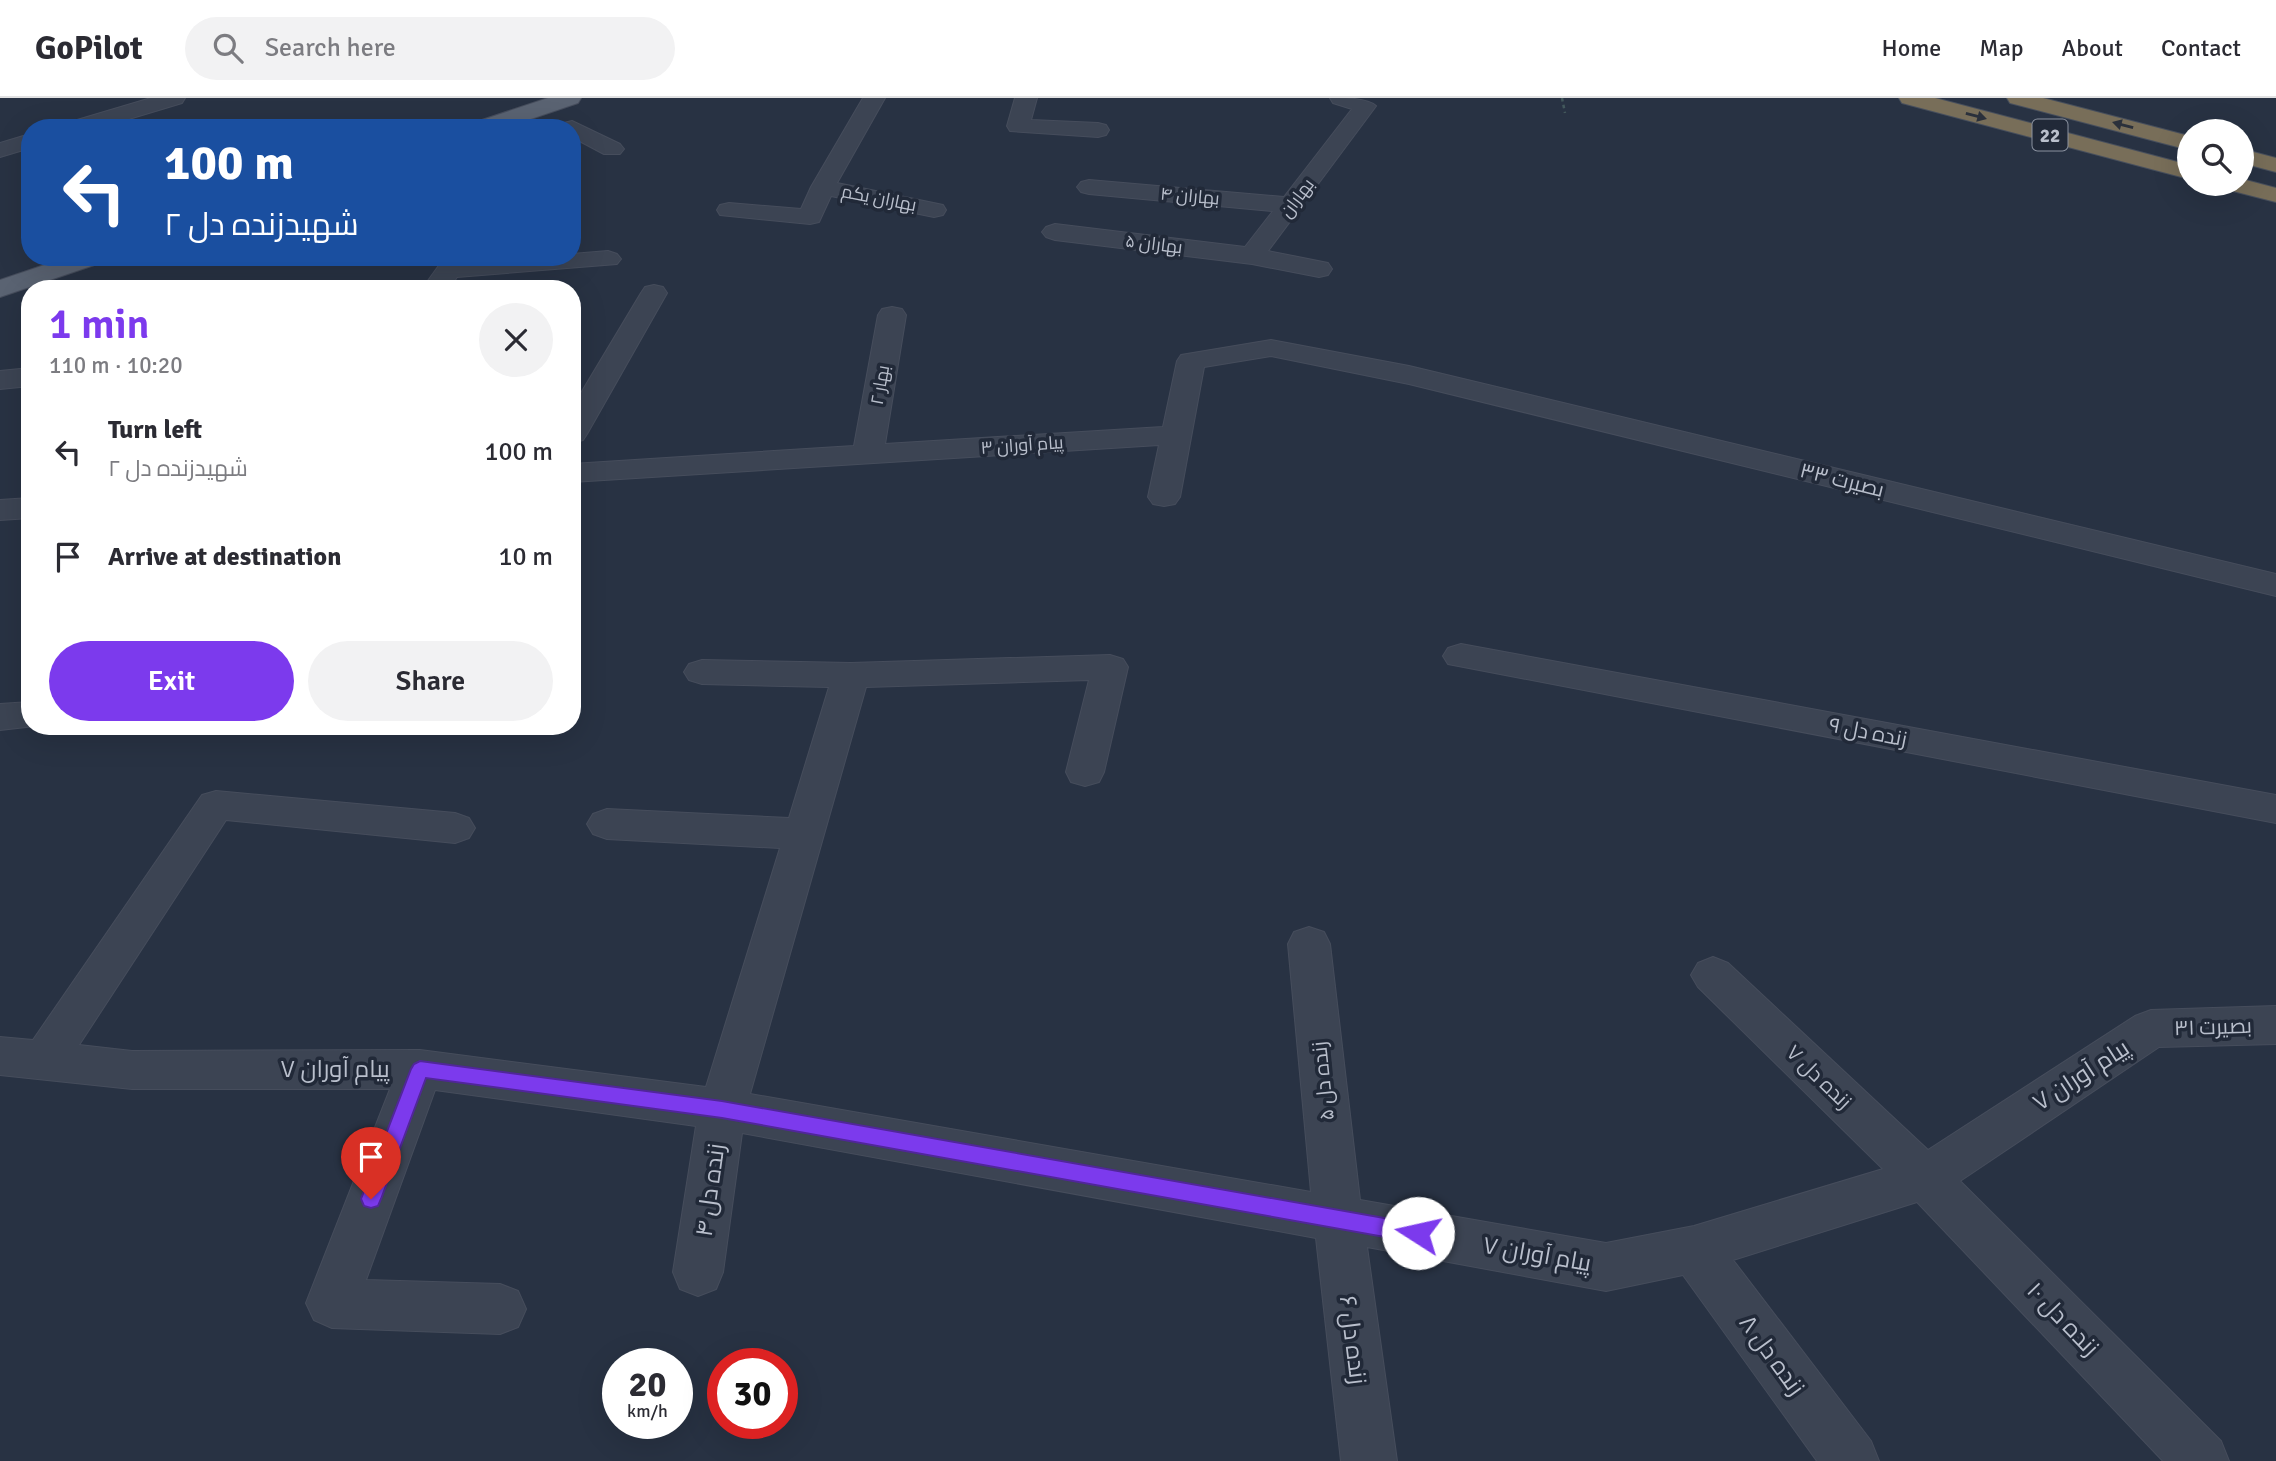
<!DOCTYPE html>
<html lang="en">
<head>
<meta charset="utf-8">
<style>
  :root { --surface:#fff; --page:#f2f2f3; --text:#2b2b33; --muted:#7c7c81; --line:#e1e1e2; --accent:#7c3aed }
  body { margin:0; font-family:Signika,Cairo,sans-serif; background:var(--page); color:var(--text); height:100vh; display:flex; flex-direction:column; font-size:26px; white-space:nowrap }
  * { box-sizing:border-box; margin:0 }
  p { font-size:23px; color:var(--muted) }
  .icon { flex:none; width:38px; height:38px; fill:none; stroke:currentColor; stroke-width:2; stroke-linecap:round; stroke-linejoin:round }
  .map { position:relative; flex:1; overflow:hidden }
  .sheet { position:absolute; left:21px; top:182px; width:560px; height:455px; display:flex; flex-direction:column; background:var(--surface); border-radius:28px; box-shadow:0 7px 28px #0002 }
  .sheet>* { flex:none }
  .top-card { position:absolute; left:21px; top:21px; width:560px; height:147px; border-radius:28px; box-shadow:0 7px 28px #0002; background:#1a4fa0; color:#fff; overflow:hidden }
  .tools { position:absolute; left:2177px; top:21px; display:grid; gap:14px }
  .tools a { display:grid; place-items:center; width:77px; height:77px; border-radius:50%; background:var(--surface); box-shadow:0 7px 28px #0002; font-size:35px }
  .speed { position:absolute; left:602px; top:1250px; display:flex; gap:14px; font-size:35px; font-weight:700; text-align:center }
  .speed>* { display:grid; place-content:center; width:91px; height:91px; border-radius:50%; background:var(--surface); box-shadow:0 7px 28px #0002; line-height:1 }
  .speed small { font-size:18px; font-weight:400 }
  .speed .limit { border:10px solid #d22; background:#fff; color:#111 }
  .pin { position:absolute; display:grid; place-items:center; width:60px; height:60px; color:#fff; margin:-72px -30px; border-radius:50% 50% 50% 0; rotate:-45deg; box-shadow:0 0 7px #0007 }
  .pin .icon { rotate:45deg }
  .me { position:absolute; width:77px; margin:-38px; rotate:280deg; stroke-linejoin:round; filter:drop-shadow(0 0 5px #0008) }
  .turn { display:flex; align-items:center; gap:24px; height:147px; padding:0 28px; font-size:32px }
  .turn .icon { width:91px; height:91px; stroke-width:2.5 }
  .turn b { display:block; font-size:49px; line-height:60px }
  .round { display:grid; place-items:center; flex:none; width:74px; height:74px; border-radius:37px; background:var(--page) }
  .head { display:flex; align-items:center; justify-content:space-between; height:119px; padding:0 28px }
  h1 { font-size:42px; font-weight:600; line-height:52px; color:var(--accent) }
  .action { display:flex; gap:14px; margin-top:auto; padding:14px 28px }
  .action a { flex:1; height:80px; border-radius:42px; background:var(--accent); color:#fff; font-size:28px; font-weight:600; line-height:80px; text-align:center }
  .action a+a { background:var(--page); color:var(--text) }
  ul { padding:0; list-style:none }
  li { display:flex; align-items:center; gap:21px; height:105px; padding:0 28px }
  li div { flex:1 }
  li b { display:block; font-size:26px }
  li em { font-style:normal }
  header { display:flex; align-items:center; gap:42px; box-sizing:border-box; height:98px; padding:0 35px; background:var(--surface); border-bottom:2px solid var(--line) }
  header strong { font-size:33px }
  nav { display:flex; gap:38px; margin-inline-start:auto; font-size:24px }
  .search { width:490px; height:63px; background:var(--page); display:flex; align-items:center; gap:18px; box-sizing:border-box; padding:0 24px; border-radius:38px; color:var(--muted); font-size:26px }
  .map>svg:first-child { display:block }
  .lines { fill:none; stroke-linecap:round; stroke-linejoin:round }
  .minor-casing { stroke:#464d5c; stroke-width:2 }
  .major-casing { stroke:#464d5c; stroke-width:2 }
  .highway-casing { stroke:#474f5d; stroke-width:2 }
  .path { stroke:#43585c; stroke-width:2.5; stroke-dasharray:3.5 3.5; stroke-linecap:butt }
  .minor { fill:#3c4453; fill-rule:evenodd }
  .major { fill:#5a6372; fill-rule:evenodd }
  .highway { fill:#786e59; fill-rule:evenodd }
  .oneway { fill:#2a303b }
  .route { fill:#7c3aed; stroke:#51269a; stroke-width:2 }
  .labels { text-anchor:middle; stroke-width:7; stroke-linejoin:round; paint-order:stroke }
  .far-street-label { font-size:18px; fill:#b9bfcc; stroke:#212938 }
  .shield { fill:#212938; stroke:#8b92a0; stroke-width:2 }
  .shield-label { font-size:19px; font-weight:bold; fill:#b9bfcc }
  .street-label { font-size:21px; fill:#b9bfcc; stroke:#212938 }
  .near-street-label { font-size:24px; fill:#b9bfcc; stroke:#212938 }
</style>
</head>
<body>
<header>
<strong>GoPilot</strong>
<div class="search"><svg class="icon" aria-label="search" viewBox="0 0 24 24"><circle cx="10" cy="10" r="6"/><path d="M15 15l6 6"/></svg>Search here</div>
<nav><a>Home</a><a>Map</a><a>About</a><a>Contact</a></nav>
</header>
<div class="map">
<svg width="2276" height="1363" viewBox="0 0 2276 1363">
  <rect width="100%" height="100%" fill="#283243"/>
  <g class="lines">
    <g class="minor-casing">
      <path id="minor" d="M151,0H185L182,5L99,30H64L67,25Z
        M863,0H885L837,85L943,107L946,112L943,117L934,119L831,98L819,124L810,126L720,117L717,112L720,107L729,105L801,111L811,89Z
        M1015,0H1037L1031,22L1098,25L1106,27L1109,32L1106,37L1098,39L1010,33L1007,28Z
        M1330,0C1344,0 1367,0 1376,8L1268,153L1328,165L1332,171L1328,177L1319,179L1252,166L1055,142L1046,139L1042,134L1046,129L1055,126L1245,149L1273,113L1089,96L1081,94L1077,89L1081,84L1089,82L1284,99L1352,11L1333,5Z
        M572,23L620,46L624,51L620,56H604L572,39V30H561L564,25Z
        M30,36V50L0,59V45Z
        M608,153L617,156L621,161L617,166L457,179L449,191H422L440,166L449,164L572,159V156Z
        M654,187L663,189L667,195L587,336L583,342L572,345V310L641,195L645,189Z
        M892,209L902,211L906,217L885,346L1163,329L1177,263L1181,257L1271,242L1409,268L2276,476V498L1409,286L1271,258L1204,269L1180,399L1175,406L1164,408L1153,406L1148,399L1159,347L572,384V366L854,348L878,217L882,211Z
        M30,270V288L0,291V273Z
        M30,400V420L0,422V402Z
        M1461,546L2276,697V725L1448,566L1443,558L1448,550Z
        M1110,557L1123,561L1128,569L1104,674L1099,684L1085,688L1071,684L1066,674L1089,582L866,589L750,996L1311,1094L1288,846L1294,834L1309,829L1324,834L1330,846L1360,1102L1606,1145L1694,1128L1883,1071L1698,889L1691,877L1698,865L1713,859L1728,865L1928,1052L2135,918L2151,912L2276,908V946L2159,949L1960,1083L2221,1343L2229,1363H2163L1917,1104L1733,1162L1871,1343L1879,1363H1817L1683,1177L1606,1193L1367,1149L1397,1363H1341L1316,1140L742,1035L723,1174L716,1191L698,1198L680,1191L673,1174L696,1028L435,992L366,1182L500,1186L518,1193L526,1211L518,1229L500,1236L332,1230L314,1222L306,1205L390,991H132L0,977V939L33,942L202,697L216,693L455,715L469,720L475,730L469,740L455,745L226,722L79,947L132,953L420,952L706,989L780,750L607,741L593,736L587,726L593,716L607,711L789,720L829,589L702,586L689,582L684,574L689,566L702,562L851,565Z
        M30,604V628H35L0,632V606Z"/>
    </g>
    <g class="major-casing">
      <path id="major" d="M548,0H581L578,5L504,30H470L473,25Z
        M68,159H107L103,164L0,199V182Z"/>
    </g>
    <g class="highway-casing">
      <path id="highway" d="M1899,0H1935L2189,67V81L1902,5Z
        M2007,0H2043L2189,38V52L2010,5Z
        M2242,51L2276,60V74L2242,65Z
        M2242,81L2276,90V104L2225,91L2221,86H2242Z"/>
    </g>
    <path class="path" d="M1562,0L1565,15"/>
    <use href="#minor" class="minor"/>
    <use href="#major" class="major"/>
    <use href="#highway" class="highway"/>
  </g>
  <defs><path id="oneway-solid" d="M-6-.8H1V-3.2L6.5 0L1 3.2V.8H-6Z" transform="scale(1.75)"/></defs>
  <g class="oneway">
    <use href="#oneway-solid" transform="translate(1976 18) rotate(15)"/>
    <use href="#oneway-solid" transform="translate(2123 27) rotate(-165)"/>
  </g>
  <path class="route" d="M420,963L722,1003L1418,1126L1426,1129L1429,1135L1426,1142L1418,1145L722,1020L426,980L381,1101L378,1108L371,1110L364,1108L361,1101L411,971L414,966Z"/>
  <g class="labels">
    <g class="far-street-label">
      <text transform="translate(1190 98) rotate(5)" y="6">بهاران ۴</text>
      <text transform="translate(879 100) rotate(11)" y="6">بهاران یکم</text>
      <text transform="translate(1297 100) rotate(-53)" y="6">بهاران</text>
      <text transform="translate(1154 146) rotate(7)" y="6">بهاران ۵</text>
      <text transform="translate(880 287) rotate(-80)" y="6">بهار ۲</text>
      <text transform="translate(1022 347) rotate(-4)" y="6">پیام آوران ۳</text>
    </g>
    <rect class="shield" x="2032.5" y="21.5" width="35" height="31" rx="5"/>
    <g class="shield-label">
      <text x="2050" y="44">22</text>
    </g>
    <g class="street-label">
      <text transform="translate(1842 382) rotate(14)" y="7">بصیرت ۳۳</text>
      <text transform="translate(1868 634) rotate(11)" y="7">زنده دل ۹</text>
      <text transform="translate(2213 929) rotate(-2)" y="7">بصیرت ۳۱</text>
      <text transform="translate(1819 979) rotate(44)" y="7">زنده دل ۷</text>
      <text transform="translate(1323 983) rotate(-96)" y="7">زنده دل ۵</text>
    </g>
    <g class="near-street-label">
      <text x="335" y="979">پیام آوران ۷</text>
      <text transform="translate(2081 977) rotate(-33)" y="8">پیام آوران ۷</text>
      <text transform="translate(710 1092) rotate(-82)" y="8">زنده دل ۴</text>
      <text transform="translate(1537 1156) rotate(10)" y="8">پیام آوران ۷</text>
      <text transform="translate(2063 1221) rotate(46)" y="8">زنده دل ۱۰</text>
      <text transform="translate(1353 1242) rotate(83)" y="8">زنده دل ۶</text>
      <text transform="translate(1772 1257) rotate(54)" y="8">زنده دل ۸</text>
    </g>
  </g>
</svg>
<div class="tools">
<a><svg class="icon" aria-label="search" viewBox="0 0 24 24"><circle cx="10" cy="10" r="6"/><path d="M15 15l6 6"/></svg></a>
</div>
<div class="speed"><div>20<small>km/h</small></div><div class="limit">30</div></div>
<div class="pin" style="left:371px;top:1101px;background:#d93025"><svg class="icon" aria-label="arrive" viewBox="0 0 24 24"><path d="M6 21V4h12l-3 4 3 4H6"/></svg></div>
<svg class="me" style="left:1418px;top:1135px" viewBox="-20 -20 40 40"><circle r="19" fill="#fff"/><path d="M0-13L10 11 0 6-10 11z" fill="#7c3aed"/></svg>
<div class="top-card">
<div class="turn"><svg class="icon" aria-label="left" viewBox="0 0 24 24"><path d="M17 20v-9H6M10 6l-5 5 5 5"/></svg><div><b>100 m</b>شهیدزنده دل ۲</div></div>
</div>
<section class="sheet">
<div class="head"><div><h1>1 min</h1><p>110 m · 10:20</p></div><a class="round"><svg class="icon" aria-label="close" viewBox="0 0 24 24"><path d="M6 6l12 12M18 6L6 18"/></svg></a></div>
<ul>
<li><svg class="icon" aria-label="left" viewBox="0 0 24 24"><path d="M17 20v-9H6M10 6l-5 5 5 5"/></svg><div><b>Turn left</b><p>شهیدزنده دل ۲</p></div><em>100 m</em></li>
<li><svg class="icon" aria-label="arrive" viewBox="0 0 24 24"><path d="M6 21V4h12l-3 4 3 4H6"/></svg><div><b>Arrive at destination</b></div><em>10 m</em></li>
</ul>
<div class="action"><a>Exit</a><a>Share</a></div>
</section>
</div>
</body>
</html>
